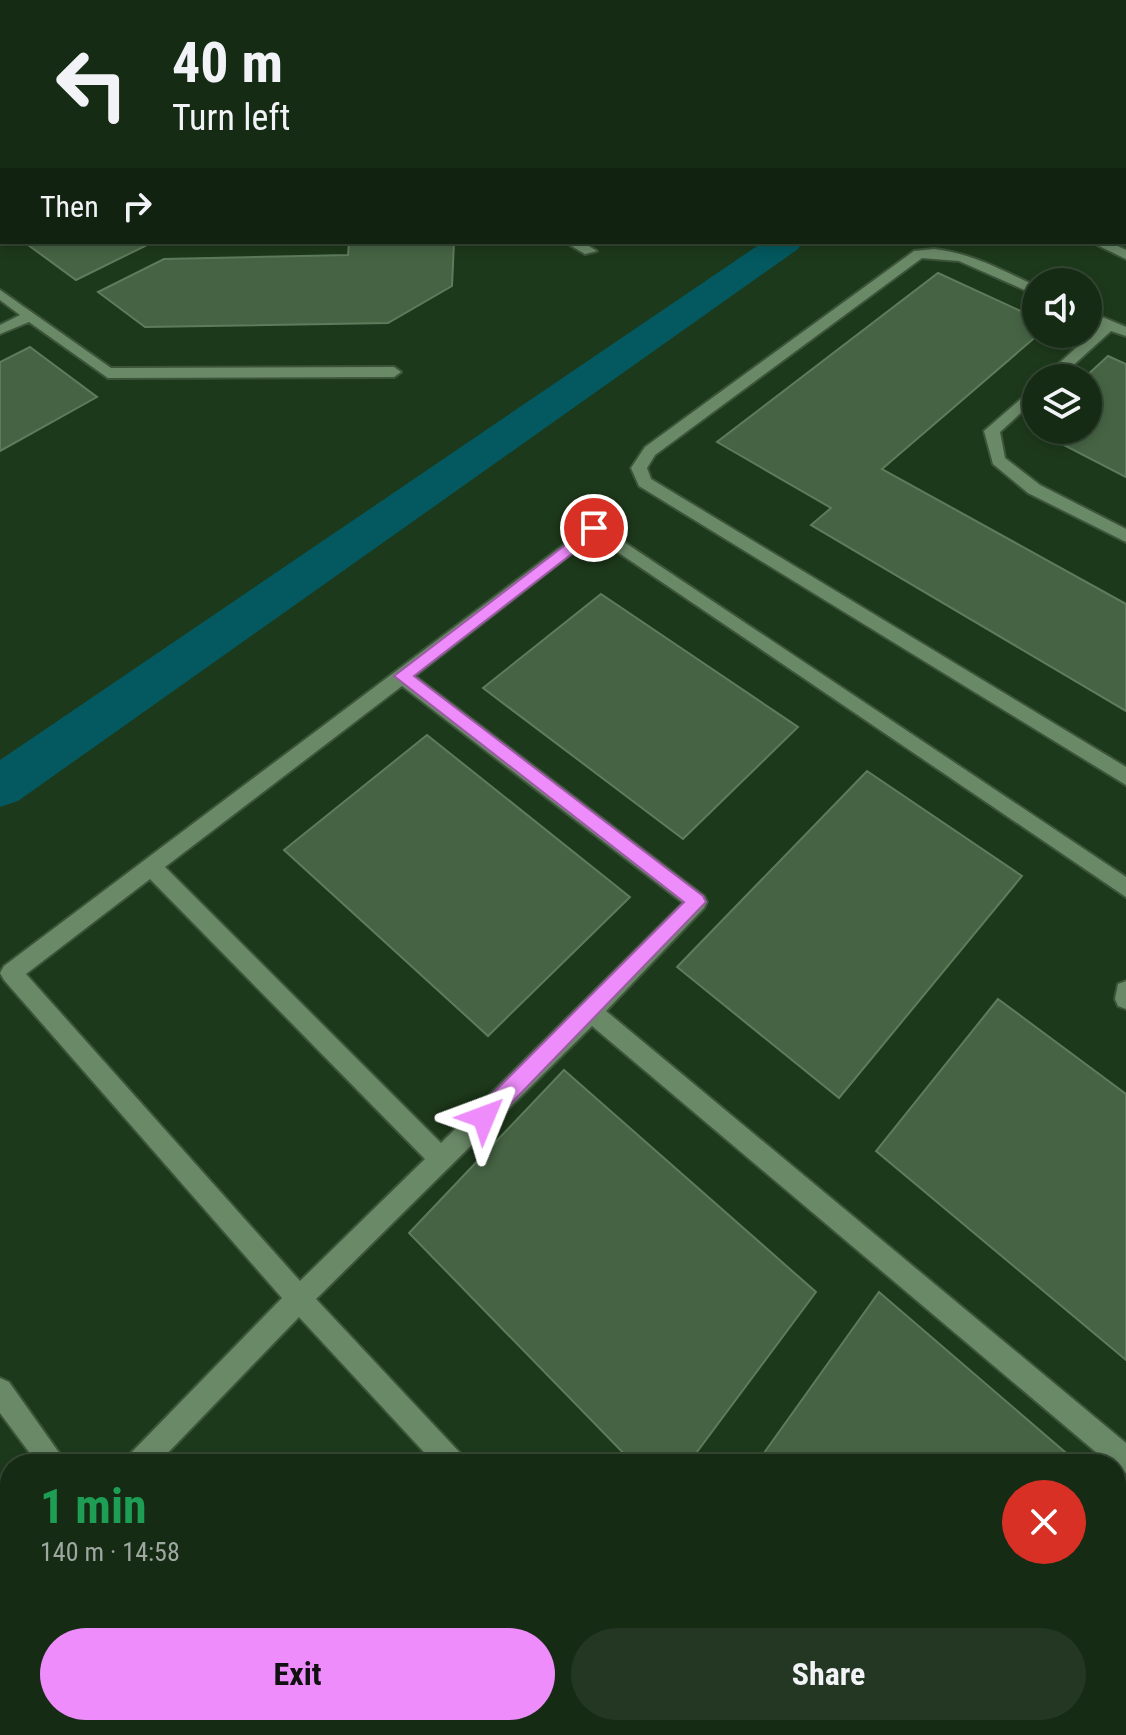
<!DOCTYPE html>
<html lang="en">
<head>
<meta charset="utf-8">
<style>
  :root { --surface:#162b14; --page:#233722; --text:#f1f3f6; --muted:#9ea7a0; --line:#354734; --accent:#ed8cfa }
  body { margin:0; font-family:"Roboto Condensed",sans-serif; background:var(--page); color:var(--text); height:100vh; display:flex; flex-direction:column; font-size:30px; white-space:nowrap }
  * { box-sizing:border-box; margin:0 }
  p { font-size:26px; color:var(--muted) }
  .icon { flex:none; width:44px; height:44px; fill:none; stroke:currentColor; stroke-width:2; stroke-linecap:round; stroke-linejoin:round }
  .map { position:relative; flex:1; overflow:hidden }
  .side { position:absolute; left:0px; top:1454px; width:1126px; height:282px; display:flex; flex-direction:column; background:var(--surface); border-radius:32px 32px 0 0; box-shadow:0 4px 12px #0003,0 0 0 2px var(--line) }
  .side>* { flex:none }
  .hud { position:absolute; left:0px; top:0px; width:1126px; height:244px; box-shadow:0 4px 12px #0003,0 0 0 2px var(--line); background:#162b14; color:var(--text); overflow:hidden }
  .fabs { position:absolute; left:1022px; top:268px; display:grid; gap:16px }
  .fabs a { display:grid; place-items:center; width:80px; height:80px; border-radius:50%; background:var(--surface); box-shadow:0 4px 12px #0003,0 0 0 2px var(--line); font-size:40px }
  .pin { position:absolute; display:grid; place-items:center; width:68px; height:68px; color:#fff; margin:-34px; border:4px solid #fff; border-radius:50%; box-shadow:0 2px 8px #0007 }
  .me { position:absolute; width:88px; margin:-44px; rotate:46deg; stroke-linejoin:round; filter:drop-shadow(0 0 6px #0008) }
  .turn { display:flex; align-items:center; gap:28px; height:168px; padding:0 40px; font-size:36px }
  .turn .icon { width:104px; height:104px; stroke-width:2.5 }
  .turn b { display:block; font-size:56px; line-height:68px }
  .then { display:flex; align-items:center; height:76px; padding:0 40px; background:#0003; gap:16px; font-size:30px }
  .round { display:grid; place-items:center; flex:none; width:84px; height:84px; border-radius:42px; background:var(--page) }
  .head { display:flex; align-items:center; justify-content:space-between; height:136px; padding:0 40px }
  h1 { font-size:48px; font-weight:700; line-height:60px; color:#1e9e55 }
  .button { display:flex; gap:16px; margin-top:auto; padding:16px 40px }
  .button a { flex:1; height:92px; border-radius:48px; background:var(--accent); color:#111; font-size:32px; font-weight:700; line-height:92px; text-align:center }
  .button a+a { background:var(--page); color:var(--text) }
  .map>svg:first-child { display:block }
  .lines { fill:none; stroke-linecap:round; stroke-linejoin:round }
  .canal { fill:#03595f; fill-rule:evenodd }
  .building { fill:#466444; stroke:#5e7c5b; stroke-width:2 }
  .lane-casing { stroke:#3c543a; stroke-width:4 }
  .street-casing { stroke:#3c543a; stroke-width:4 }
  .highway-casing { stroke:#3c543a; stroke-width:4 }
  .lane { fill:#6a8967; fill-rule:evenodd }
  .street { fill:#6a8967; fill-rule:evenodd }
  .highway { fill:#4bb346; fill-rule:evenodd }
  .route { fill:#ed8cfa; stroke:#9a5ba2; stroke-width:2 }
</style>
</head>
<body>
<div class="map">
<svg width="1126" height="1735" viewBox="0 0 1126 1735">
  <rect width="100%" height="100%" fill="#1d391b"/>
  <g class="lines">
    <path class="canal" d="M1117,0H1126V16L1124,2H1115Z
      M763,242H803L798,249L18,801L0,807V760Z"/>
  </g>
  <path class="building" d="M529,0H643L524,2Z
    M24,242H245L147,245L76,280Z
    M349,242H454L452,286L388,323L145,327L98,292L164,259L348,255Z
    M938,273L1036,318V334H1039L882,469L1126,604V711L811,525L831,508L717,442Z
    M30,347L97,397L0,451V362Z
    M1108,356L1126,364V477L1029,427L1036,421V430H1088V378H1084Z
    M601,594L798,727L683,839L483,688Z
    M427,735L630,897L488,1036L284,850Z
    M867,771L1022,876L839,1098L677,967Z
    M998,999L1126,1094V1360L876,1151Z
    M564,1070L816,1292L688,1464H634L409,1233Z
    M879,1292L1079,1464H756Z
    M1116,1496L1126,1505V1712L1114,1735H980L971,1726H1116Z"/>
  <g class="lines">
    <g class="lane-casing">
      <path id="lane" d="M108,0H121L122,2H109Z
        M458,0H472L457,2Z
        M712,0H722L723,2H713Z
        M1126,198V206L1124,207V199Z
        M2,207V215L0,216V208Z
        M565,242H582L597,251L585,254Z
        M1091,242H1109L1126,250V259Z
        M934,249C971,253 1002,270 1036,286V295L959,261L922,258L655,455L647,468L651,479L1126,767V785L639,486L631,468L645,447L914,251Z
        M0,290L111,368L394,367L401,372L394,377L108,378L29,322L0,334V325L20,315L0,300Z
        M1088,311L1126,327V336L1111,331L1059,378H1043L1100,326L1088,320Z
        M1036,386V399L1000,432L1005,458L1040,485L1126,529V542L1028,493L993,464L984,431Z
        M594,522L1126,877V897L594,536L415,676L704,896L707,902L704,908L606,1011L1126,1443V1473L1117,1469L1116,1464H1110L592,1026L316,1299L462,1455L466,1464H435L299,1317L157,1464H125L129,1455L282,1298L4,980L0,973L4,966ZM402,686L683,903L441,1143L165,867ZM150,879L425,1159L300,1281L26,974Z
        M1126,981V1009L1118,1006L1115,999L1118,984Z
        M730,1726H774L778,1735H734Z"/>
    </g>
    <g class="street-casing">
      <path id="street" d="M2,121V129L0,130V122Z
        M0,1378L9,1382L67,1464H38L0,1413Z
        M234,1726H266L270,1735H238Z"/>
    </g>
    <g class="highway-casing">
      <path id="highway" d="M0,99H2L0,108Z"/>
    </g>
    <use href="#lane" class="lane"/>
    <use href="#street" class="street"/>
    <use href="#highway" class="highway"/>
  </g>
  <path class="route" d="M594,523L600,525V532L414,676L703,896L706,902L491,1124L484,1127L477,1124L474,1117L477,1109L684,902L394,676Z"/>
</svg>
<div class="fabs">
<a><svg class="icon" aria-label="sound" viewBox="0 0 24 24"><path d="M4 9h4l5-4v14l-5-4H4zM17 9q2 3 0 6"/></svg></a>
<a><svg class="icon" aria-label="layers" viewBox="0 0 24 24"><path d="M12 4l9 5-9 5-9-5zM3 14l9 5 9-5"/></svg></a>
</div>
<div class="pin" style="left:594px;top:528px;background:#d93025"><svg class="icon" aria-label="arrive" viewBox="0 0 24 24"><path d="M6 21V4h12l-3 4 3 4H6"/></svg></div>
<svg class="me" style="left:484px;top:1117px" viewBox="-20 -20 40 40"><path d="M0-17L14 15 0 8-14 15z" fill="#ed8cfa" stroke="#fff" stroke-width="4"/></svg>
<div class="hud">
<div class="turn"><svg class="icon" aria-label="left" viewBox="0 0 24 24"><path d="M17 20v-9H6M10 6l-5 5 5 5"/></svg><div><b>40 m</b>Turn left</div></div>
<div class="then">Then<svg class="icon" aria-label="right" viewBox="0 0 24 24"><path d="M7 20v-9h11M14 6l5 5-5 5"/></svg></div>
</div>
<section class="side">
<div class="head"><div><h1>1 min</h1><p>140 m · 14:58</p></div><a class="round" style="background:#d93025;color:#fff"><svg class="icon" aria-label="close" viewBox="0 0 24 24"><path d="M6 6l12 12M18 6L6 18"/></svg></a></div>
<div class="button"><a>Exit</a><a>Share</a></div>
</section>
</div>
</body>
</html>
